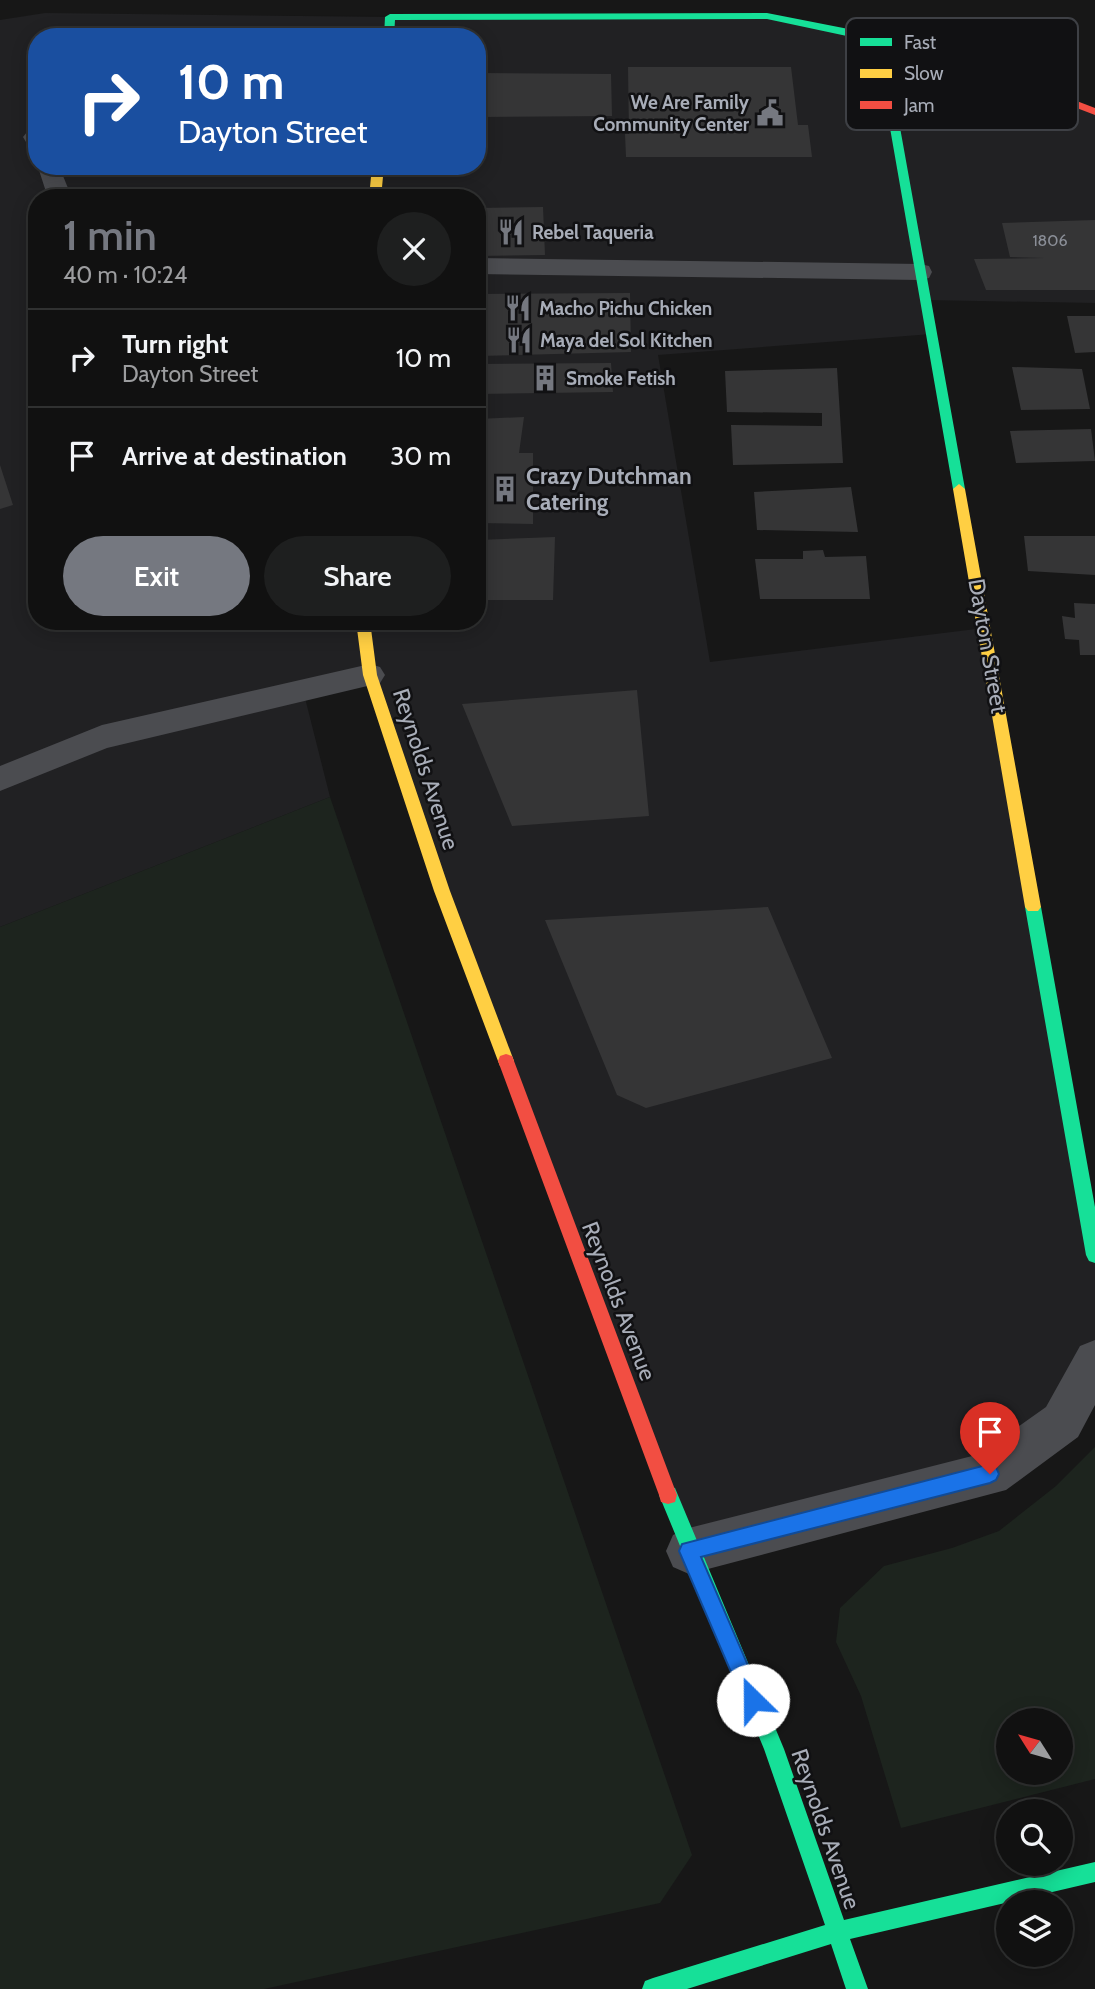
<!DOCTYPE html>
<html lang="en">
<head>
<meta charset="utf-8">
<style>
  :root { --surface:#111; --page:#1e1f1f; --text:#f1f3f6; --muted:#9c9d9f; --line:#303131; --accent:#757880 }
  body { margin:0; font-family:Cabin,sans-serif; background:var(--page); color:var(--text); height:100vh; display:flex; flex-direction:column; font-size:26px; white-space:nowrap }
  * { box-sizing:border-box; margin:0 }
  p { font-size:23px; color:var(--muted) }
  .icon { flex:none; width:38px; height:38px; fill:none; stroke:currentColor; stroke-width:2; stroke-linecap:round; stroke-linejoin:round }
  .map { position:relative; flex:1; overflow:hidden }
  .panel { position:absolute; left:28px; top:189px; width:458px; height:441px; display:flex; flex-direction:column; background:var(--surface); border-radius:28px; box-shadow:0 4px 18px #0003,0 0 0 2px var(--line) }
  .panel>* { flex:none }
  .guide { position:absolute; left:28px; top:28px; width:458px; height:147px; border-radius:28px; box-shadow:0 4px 18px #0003,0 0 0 2px var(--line); background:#1a4fa0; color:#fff; overflow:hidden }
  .needle { width:46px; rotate:307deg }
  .tools { position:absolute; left:996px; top:1708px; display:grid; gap:14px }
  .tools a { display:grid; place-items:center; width:77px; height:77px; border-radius:50%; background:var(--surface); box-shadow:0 4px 18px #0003,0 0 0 2px var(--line); font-size:35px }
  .pin { position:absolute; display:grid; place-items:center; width:60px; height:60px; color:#fff; margin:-72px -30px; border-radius:50% 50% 50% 0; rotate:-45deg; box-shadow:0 0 7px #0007 }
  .pin .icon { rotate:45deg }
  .me { position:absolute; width:77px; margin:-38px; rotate:337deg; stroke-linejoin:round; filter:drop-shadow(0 0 5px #0008) }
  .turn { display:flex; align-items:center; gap:24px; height:147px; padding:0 35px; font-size:32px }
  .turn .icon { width:91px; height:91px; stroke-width:2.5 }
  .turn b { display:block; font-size:49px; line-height:60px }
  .round { display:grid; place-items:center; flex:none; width:74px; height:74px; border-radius:37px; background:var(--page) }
  .summary { display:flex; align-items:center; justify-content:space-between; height:119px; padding:0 35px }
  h1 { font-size:42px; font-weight:600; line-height:52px; color:var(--accent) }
  .action { display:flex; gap:14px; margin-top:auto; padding:14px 35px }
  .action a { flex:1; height:80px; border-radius:42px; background:var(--accent); color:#fff; font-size:28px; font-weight:600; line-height:80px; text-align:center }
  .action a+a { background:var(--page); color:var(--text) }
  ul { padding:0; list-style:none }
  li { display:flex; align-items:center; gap:21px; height:98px; padding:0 35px; border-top:2px solid var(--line) }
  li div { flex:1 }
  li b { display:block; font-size:26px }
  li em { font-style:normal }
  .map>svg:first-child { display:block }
  .built { fill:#212123; fill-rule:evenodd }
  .green { fill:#1d241e; fill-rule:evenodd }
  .building { fill:#353536 }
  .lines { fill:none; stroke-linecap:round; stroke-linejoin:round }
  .lane { fill:#4b4c50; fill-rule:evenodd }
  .street { fill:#4b4c50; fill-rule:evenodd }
  .fast { fill:#16e098; fill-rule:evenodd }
  .slow { fill:#ffcf43; fill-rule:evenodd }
  .jam { fill:#f24e42; fill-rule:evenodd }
  .route { fill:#1a73e8; stroke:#114b97; stroke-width:2 }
  .labels { text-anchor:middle; stroke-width:5; stroke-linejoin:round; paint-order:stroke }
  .far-number-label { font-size:16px; fill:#8b8f98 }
  .far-poi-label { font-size:19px; font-weight:bold; fill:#a8adb8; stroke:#111113; text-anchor:start }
  .poi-label { font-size:23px; font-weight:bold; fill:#a8adb8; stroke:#111113; text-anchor:start }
  .street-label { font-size:23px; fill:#a8adb8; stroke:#111113 }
  .key { fill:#111113; stroke:#3e4045; stroke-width:2 }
  .key-label { font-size:19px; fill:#a8adb8 }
</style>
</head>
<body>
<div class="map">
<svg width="1095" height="1989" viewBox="0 0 1095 1989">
  <rect width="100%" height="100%" fill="#171717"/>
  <path class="built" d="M45,13L390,17L767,16L879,38L1095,112V303L926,300L932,334L658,355L710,662L984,628L1095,1251V1361L990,1474L689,1551L370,675L303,690L330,797L0,927V20ZM37,37H478V166H37ZM37,198H478V621H37Z"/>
  <path class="green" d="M330,797L692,1855L660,1903L264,1989H0V927Z
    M1095,1447V1779L901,1828L861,1696L836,1642L840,1608L884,1566L952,1548L999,1531L1056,1486ZM1008,1720H1060V1773H1008Z"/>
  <path class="building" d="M628,67H791L798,125H808L812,157H626L625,134H629Z
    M478,73L611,74L612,116L478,117Z
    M543,207L545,255L478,256V208Z
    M1095,220V290H986L974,259L1045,258L1010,257L1002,223Z
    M630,293L631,352L478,356V294Z
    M1067,316H1095V352L1075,353Z
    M611,363L613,392L478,394V364Z
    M1012,367L1082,369L1090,409L1021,410Z
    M837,368L843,463L733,465L731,425L822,426V413L727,412L725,371Z
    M524,417L519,453H533V524L478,523V419Z
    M1091,429L1095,461L1016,463L1010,431Z
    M0,465L13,505L0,509Z
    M851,487L858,532L757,530L754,492Z
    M1024,536H1095V575L1028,571Z
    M555,537L553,600H478V540Z
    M823,550L825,557L866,556L870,599H760L755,559H803V551Z
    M1074,603L1095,604V655H1080L1079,640L1065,639L1062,616L1075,618Z
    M637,690L649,816L512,826L462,704Z
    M768,907L832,1058L646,1108L617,1095L545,920Z"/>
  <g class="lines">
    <path class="lane" d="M37,130V149L29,147L23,137L27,132Z
      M37,164L59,166L72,198H48Z
      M478,258L920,264L929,266L932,272L929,278L920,280L478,274Z
      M370,664L380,667L385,675L380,683L107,748L0,791V766L102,725Z"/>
    <path class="street" d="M1095,1340V1405L1078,1437L1006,1490L689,1574L673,1567L666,1551L673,1535L689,1528L980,1454L1046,1407L1080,1346Z"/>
    <path class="fast" d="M767,13L879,35L903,44L898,47L885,44L965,489L964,492L959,494L953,489L875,42L767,19L395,20L394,37H384L385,17L390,14Z
      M1033,901L1038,903L1041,907L1095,1207V1263L1089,1261L1086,1255L1025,907L1028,903Z
      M668,1486L675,1488L784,1749L844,1920L1095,1862V1882L850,1939L868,1989H846L831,1944L687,1989H642L645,1981L653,1978L825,1925L764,1749L659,1495L661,1488Z"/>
    <path class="slow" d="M372,166H384L381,198H369Z
      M959,484L965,489L1041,907L1038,911H1028L1025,907L953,489Z
      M356,621H370L377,675L450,891L514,1061L512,1066L506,1068L500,1066L498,1061L434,891L363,675Z"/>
    <path class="jam" d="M898,41L983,65L1095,108V115L975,69L894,46V42Z
      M506,1054L512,1056L514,1061L677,1495L675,1502L668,1504L661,1502L659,1495L498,1061L500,1056Z"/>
  </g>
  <path class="route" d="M990,1464L996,1467L999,1474L996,1480L990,1483L701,1557L763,1700L760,1707L753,1710L746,1707L679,1551L682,1544Z"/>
  <defs>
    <g id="civic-bare" transform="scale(2.1)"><path d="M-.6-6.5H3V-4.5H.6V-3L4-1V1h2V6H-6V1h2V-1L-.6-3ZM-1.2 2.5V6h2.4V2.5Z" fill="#757880" stroke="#111113" stroke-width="2.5" paint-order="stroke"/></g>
    <g id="restaurant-bare" transform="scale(2.1)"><path d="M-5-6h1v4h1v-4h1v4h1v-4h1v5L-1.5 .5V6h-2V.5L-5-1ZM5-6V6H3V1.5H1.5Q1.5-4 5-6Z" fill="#757880" stroke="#111113" stroke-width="2.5" paint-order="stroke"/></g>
    <g id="building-bare" transform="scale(2.1)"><path d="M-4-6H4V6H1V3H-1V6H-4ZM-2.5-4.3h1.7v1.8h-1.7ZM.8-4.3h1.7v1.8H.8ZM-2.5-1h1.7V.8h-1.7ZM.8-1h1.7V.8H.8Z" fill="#757880" stroke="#111113" stroke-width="2.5" paint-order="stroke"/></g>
  </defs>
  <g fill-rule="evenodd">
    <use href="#civic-bare" x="770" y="113"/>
    <use href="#restaurant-bare" x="511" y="232"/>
    <use href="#restaurant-bare" x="518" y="308"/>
    <use href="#restaurant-bare" x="519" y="340"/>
    <use href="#building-bare" x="545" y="378"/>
    <use href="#building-bare" x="505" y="489"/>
  </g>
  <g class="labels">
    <g class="far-number-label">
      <text x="1050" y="246">1806</text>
    </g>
    <g class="far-poi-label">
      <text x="749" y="109" text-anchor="end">We Are Family<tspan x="749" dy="22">Community Center</tspan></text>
      <text x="532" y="239">Rebel Taqueria</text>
      <text x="539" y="315">Macho Pichu Chicken</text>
      <text x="540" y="347">Maya del Sol Kitchen</text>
      <text x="566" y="385">Smoke Fetish</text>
    </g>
    <g class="poi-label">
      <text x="526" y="484">Crazy Dutchman<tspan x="526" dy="26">Catering</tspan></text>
    </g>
    <g class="street-label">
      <text transform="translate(988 646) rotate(80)" y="8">Dayton Street</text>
      <text transform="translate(426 769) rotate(72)" y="8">Reynolds Avenue</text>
      <text transform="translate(619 1301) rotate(69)" y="8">Reynolds Avenue</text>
      <text transform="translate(826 1829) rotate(71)" y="8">Reynolds Avenue</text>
    </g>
  </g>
  <rect x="846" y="18" width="232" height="112" rx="10" class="key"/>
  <rect x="860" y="38" width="32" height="8" fill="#16e098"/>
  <rect x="860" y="69" width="32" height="9" fill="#ffcf43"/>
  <rect x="860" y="101" width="32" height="8" fill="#f24e42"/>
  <g class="key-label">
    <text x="904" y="49">Fast</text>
    <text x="904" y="80">Slow</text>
    <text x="904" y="112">Jam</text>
  </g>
</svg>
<div class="tools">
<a><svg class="needle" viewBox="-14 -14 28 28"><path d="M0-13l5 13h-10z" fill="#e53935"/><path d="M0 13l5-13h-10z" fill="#9c9d9f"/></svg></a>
<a><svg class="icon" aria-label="search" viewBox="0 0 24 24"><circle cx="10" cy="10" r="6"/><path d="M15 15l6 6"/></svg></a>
<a><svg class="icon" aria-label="layers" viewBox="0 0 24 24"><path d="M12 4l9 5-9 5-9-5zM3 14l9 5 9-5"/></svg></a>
</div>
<div class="pin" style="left:990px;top:1474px;background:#d93025"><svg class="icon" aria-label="arrive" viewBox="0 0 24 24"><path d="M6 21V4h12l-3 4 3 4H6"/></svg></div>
<svg class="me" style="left:753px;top:1700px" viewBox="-20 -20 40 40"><circle r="19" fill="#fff"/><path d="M0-13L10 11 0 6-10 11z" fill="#1a73e8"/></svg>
<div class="guide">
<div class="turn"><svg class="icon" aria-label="right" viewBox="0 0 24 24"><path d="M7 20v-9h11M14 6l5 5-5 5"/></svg><div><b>10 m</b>Dayton Street</div></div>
</div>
<section class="panel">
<div class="summary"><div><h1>1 min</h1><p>40 m · 10:24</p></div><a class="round"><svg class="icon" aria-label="close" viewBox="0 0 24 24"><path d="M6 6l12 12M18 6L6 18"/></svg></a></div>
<ul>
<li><svg class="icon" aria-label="right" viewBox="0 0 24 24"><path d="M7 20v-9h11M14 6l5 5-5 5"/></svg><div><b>Turn right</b><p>Dayton Street</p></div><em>10 m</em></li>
<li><svg class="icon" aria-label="arrive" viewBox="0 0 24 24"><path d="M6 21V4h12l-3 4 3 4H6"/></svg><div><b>Arrive at destination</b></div><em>30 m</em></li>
</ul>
<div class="action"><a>Exit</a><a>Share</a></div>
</section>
</div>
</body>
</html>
